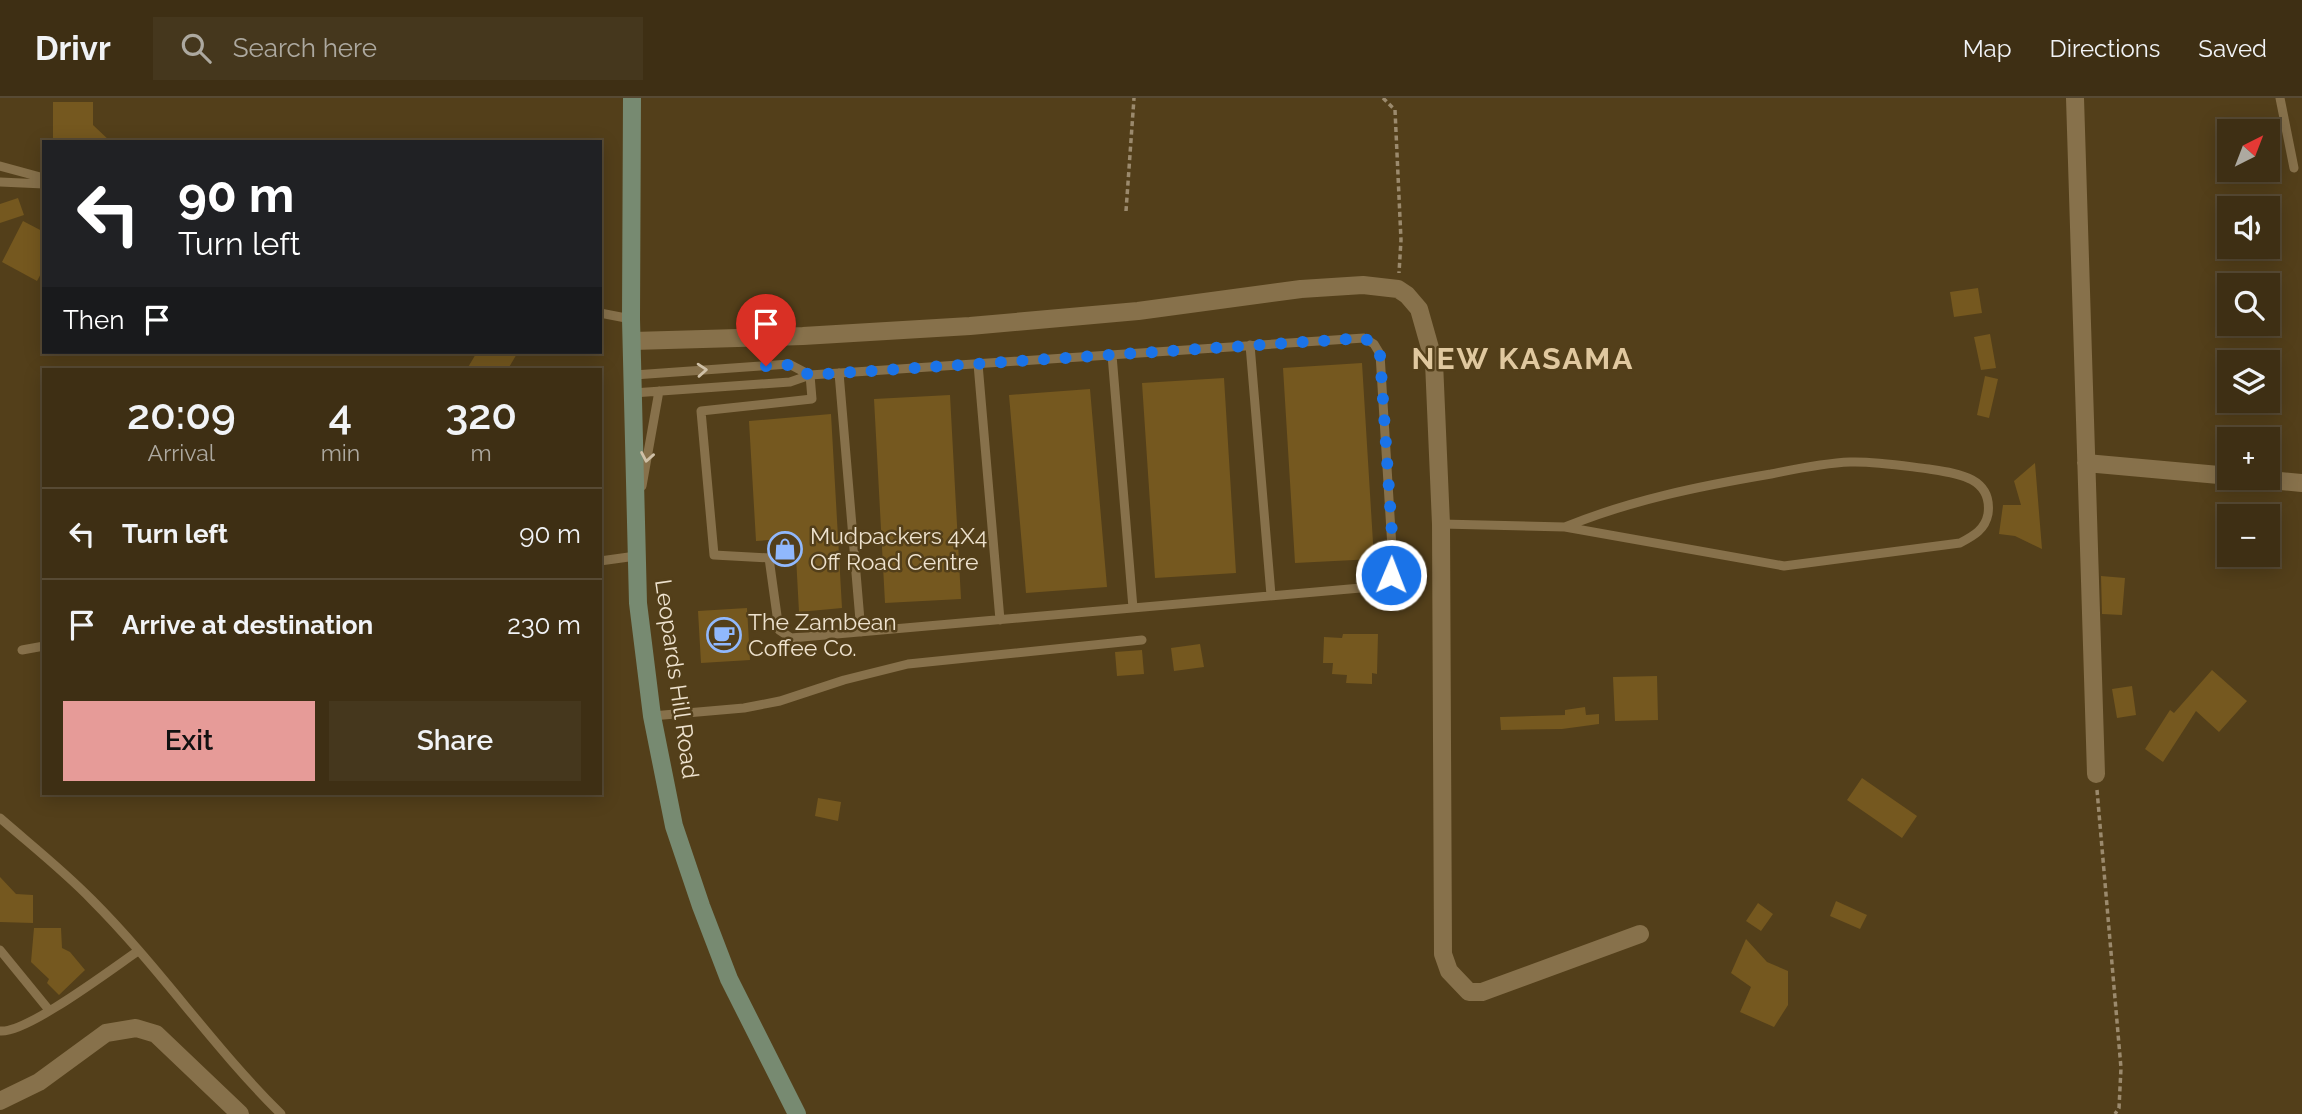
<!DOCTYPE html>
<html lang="en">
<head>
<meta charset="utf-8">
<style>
  :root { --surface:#3e2f14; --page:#45371d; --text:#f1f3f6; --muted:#ada9a0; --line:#574a34; --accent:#e69b98 }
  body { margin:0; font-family:Raleway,sans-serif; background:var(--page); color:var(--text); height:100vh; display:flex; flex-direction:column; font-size:26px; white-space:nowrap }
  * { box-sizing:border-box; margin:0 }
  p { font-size:23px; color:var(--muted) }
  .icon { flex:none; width:38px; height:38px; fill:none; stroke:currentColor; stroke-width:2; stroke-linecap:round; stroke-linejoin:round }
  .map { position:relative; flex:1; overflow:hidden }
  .sheet { position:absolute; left:42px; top:270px; width:560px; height:427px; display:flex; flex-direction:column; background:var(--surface); border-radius:0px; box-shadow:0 4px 18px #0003,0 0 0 2px var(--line) }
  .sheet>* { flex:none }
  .top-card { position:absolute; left:42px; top:42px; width:560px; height:214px; border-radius:0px; box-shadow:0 4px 18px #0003,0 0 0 2px var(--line); background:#202124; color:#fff; overflow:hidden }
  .needle { width:46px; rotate:42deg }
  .controls { position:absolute; left:2217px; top:21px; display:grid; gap:14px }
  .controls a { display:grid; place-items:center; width:63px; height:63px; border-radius:0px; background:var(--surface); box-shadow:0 4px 18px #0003,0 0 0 2px var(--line); font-size:35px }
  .pin { position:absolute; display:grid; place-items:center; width:60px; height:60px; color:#fff; margin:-72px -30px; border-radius:50% 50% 50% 0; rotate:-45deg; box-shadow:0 0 7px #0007 }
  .pin .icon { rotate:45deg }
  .me { position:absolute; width:77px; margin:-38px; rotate:1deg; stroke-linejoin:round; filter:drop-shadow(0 0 5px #0008) }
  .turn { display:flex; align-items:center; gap:24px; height:147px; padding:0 21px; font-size:32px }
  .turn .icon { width:91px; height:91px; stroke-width:2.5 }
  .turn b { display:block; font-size:49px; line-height:60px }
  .then { display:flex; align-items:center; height:66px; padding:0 21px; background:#0003; gap:14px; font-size:26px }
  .eta { display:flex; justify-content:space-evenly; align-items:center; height:119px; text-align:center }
  .eta b { font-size:42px; font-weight:600; line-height:49px }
  .action { display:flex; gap:14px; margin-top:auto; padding:14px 21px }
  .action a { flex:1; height:80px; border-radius:0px; background:var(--accent); color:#111; font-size:28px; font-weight:600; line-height:80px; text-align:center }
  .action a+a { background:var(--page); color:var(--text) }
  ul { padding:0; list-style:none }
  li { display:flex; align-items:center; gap:21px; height:91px; padding:0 21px; border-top:2px solid var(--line) }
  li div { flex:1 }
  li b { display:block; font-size:26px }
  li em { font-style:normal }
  header { display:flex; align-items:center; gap:42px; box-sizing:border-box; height:98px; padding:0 35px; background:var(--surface); border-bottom:2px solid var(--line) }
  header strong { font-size:33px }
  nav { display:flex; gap:38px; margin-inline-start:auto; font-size:24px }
  .search { width:490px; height:63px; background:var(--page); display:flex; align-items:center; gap:18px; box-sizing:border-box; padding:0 24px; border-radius:0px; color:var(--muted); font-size:26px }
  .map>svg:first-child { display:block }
  .building { fill:#75581f }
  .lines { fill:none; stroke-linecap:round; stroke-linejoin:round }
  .path { stroke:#9b8a6d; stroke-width:3.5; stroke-dasharray:5 3.5; stroke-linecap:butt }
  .service { stroke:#87714b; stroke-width:9 }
  .minor { stroke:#87714b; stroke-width:18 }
  .secondary { stroke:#778a71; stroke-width:18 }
  .oneway { stroke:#cfc0a7 }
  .route { stroke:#1a73e8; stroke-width:12; stroke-dasharray:0 21.6 }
  .labels { text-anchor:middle; stroke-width:5; stroke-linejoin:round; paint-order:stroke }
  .poi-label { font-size:23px; fill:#eee2ce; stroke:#533f1a; text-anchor:start }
  .street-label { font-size:23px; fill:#eee2ce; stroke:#533f1a }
  .district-label { font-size:30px; font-weight:bold; letter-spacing:2px; fill:#e0c89f; stroke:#533f1a }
</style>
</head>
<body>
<header>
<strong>Drivr</strong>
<div class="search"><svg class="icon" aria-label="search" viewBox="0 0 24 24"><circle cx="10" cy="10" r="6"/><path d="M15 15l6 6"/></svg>Search here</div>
<nav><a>Map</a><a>Directions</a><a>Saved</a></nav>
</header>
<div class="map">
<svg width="2302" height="1016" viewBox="0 0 2302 1016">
  <rect width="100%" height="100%" fill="#533f1a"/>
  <path class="building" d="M53,4H93V27L111,44H53Z
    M18,100L24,117L0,125V106Z
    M23,123L44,134V170L37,183L2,164Z
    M1978,190L1982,215L1954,219L1950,194Z
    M1990,236L1996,270L1981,272L1974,239Z
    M477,254H518L508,271H467Z
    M1362,265L1374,461L1295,465L1283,270Z
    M1985,278L1998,281L1989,320L1977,317Z
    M1224,280L1236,475L1155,480L1142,285Z
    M1090,291L1107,489L1026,495L1009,297Z
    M950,297L961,501L885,505L874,301Z
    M831,316L842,510L799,514L795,440L756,443L749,323Z
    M2035,365L2042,451L2015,438L1999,436L2003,407H2021L2014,383Z
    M2101,478L2125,480L2122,517L2102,516Z
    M747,510L750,562L701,565L698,513Z
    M1343,536H1378L1377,576L1372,575V586L1346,585L1347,577L1332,576L1333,565H1323L1324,539L1342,540Z
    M1200,546L1204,569L1174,573L1171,550Z
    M1142,552L1144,576L1117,578L1115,554Z
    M2212,572L2247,603L2219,634L2196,613L2163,664L2145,651L2170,612L2174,615Z
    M1657,578L1658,622L1615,623L1613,579Z
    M2132,588L2136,617L2117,620L2112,591Z
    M1585,609L1586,617L1599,616V626L1562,631L1501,632L1500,619L1565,617V612Z
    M1862,680L1917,718L1902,740L1847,702Z
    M818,700L841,704L838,723L815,718Z
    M0,779L16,796L33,797V825L0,824Z
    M1836,803L1867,817L1860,831L1830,818Z
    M1758,805L1773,816L1761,833L1746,823Z
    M34,830H61L62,850L70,854L85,872L59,897L47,885L49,881L31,864Z
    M1746,841L1767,864L1788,873V907L1774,929L1740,914L1751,889L1731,875Z"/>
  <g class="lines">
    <path class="path" d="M1383,0L1395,12L1401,142L1399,175
      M1126,113L1134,0
      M2097,692L2121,970L2119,1010L2115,1016"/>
    <path class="service" d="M2280,0L2294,70
      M0,68L44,80
      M0,84L44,86
      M600,215L631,221
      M1250,247L1271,497
      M1112,257L1133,510
      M978,266L1000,522
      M839,275L861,534
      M634,277L789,266L810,277
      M633,295L790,284L810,277L1364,240L1374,246L1380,256L1393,466C1391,480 1386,486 1372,489L791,540L779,532L769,460L714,457L701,313L812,301L810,277
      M642,388L659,293
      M1441,426L1565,429L1784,468L1960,445C1973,438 1985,432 1988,416C1993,379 1956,375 1929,371C1904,368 1875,363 1850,364C1823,365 1796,371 1771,376C1700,388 1631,402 1565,429
      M600,463L636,458
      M22,552L44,548
      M652,618L744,610L780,603L844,582L908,566L1142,542
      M0,720C31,747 64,773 92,802C160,870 213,949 281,1016
      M0,852L49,912
      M0,933C26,936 113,870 138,853"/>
    <path class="minor" d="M2075,0L2096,676
      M633,243L803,238L970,228L1138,213L1301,191L1363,187L1398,191L1407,197L1419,211L1434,264L1441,426L1443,856L1449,873L1469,894H1482L1640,836
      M2086,365L2230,378
      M2249,380L2302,385
      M0,1003L39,984L106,935L136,930L156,936L240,1016"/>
    <path class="secondary" d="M632,0L631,221L638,505L652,618L674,728L701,808L729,881L797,1016"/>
  </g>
  <defs><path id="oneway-chevron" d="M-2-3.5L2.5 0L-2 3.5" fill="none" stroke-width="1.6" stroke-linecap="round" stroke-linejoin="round" transform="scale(1.75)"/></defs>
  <g class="oneway">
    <use href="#oneway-chevron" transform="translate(702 272) rotate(-4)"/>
    <use href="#oneway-chevron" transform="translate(647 359) rotate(100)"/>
  </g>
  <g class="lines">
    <path class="route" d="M766,268L789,267L810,277L1364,240L1374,246L1380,257L1394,466L1391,477"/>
  </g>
  <defs>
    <g id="shop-ring" transform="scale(1.75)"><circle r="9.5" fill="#533f1a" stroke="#90b8fd" stroke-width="1.5"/><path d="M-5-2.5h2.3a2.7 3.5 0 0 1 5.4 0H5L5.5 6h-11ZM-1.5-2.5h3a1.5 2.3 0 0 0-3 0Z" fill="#90b8fd"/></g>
    <g id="cafe-ring" transform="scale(1.75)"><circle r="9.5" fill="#533f1a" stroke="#90b8fd" stroke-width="1.5"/><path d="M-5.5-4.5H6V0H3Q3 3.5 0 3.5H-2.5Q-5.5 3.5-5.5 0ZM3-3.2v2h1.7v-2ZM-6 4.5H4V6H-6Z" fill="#90b8fd"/></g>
  </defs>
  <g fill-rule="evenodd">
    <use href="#shop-ring" x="785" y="451"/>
    <use href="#cafe-ring" x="724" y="537"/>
  </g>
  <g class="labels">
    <g class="poi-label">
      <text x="810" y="446">Mudpackers 4X4<tspan x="810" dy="26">Off Road Centre</tspan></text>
      <text x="748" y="532">The Zambean<tspan x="748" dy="26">Coffee Co.</tspan></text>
    </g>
    <g class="street-label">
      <text transform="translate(677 581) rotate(82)" y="8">Leopards Hill Road</text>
    </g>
    <g class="district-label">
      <text x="1523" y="271">NEW KASAMA</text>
    </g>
  </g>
</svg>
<div class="controls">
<a><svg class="needle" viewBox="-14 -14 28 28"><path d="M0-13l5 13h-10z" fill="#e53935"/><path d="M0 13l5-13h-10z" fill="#ada9a0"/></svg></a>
<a><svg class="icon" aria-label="sound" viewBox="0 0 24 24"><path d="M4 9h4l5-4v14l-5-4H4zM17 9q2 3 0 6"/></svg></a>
<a><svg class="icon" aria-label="search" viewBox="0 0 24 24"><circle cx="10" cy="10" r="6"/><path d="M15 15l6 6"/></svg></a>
<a><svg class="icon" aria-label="layers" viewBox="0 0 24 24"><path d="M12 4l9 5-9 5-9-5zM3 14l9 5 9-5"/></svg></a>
<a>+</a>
<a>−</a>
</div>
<div class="pin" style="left:766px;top:268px;background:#d93025"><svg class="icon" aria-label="arrive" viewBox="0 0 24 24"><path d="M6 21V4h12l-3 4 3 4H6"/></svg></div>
<svg class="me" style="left:1391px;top:477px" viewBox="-20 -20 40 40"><circle r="17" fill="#1a73e8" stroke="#fff" stroke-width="3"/><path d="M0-11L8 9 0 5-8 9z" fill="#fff"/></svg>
<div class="top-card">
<div class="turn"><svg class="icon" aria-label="left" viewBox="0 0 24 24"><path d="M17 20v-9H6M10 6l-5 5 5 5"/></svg><div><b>90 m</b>Turn left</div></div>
<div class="then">Then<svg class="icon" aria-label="arrive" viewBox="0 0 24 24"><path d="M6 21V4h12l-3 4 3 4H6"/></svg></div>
</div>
<section class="sheet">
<div class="eta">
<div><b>20:09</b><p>Arrival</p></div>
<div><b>4</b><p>min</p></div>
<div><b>320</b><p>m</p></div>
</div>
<ul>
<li><svg class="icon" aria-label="left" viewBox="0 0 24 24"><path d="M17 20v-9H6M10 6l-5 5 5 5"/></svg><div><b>Turn left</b></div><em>90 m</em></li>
<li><svg class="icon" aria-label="arrive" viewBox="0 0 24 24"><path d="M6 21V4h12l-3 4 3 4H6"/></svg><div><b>Arrive at destination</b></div><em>230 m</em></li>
</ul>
<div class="action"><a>Exit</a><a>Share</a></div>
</section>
</div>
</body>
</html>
